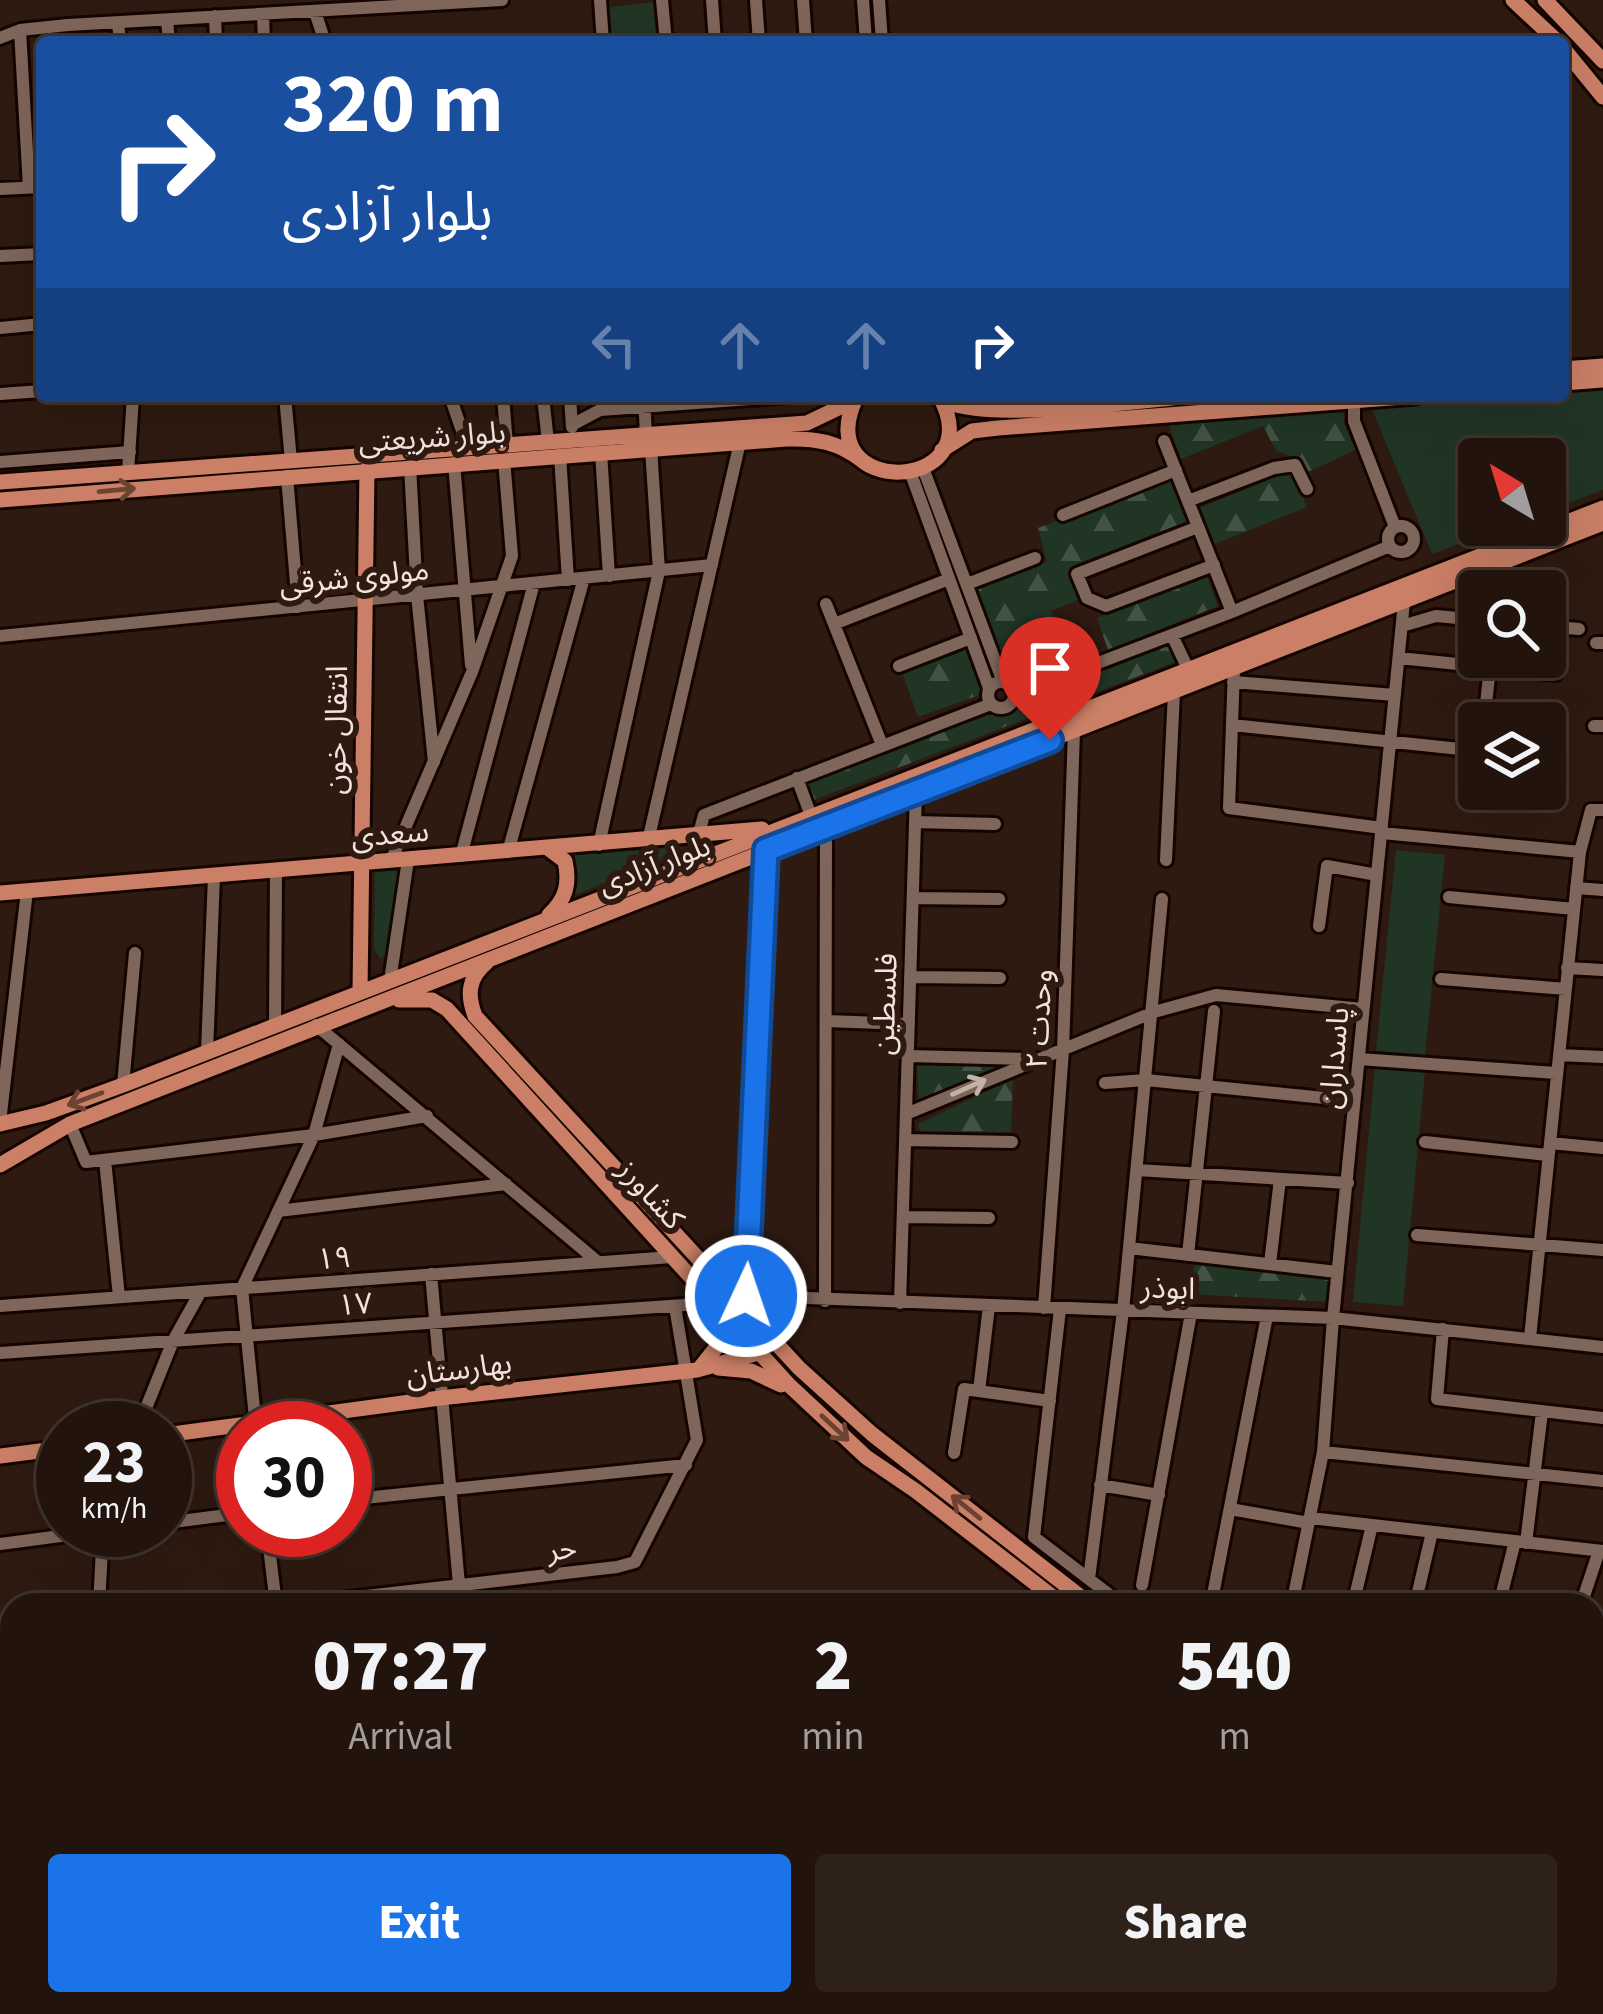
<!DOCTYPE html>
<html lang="en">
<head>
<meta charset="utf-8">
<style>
  :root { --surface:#22140c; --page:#2e211a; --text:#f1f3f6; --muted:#a29e9d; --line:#3f332d; --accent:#1a73e8 }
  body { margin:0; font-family:"Source Sans 3","Noto Sans Arabic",sans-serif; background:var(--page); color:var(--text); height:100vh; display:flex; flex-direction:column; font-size:45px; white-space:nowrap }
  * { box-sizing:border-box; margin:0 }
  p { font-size:39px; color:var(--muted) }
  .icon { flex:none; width:66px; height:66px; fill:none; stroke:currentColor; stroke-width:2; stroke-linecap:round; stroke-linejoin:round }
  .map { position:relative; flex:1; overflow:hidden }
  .details { position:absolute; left:0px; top:1593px; width:1605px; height:423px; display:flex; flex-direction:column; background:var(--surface); border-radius:36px 36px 0 0; box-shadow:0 12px 48px #0002,0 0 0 3px var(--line) }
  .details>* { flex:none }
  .guide { position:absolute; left:36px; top:36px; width:1533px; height:366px; border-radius:12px; box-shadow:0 12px 48px #0002,0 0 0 3px var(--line); background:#1a4fa0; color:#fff; overflow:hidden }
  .needle { width:78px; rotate:322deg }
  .tools { position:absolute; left:1458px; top:438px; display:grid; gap:24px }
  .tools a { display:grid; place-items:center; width:108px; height:108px; border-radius:12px; background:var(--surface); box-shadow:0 12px 48px #0002,0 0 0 3px var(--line); font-size:60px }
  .speed { position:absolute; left:36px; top:1401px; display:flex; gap:24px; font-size:60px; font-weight:700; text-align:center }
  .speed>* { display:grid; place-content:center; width:156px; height:156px; border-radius:50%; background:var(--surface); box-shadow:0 12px 48px #0002,0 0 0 3px var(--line); line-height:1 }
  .speed small { font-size:30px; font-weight:400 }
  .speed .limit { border:18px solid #d22; background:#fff; color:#111 }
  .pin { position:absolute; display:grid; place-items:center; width:102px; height:102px; color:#fff; margin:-123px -51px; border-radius:50% 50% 50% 0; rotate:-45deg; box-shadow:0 0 12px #0007 }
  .pin .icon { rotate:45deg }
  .me { position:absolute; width:132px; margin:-66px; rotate:3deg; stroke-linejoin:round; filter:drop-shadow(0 0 9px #0008) }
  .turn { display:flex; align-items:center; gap:42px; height:252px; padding:0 48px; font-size:54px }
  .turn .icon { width:156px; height:156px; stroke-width:2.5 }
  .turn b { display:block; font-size:84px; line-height:102px }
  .lanes { display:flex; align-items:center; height:114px; padding:0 48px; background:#0003; justify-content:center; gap:60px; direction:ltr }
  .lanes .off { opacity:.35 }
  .eta { display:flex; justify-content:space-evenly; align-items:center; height:204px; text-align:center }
  .eta b { font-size:72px; font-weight:800; line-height:84px }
  .button { display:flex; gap:24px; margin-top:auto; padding:24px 48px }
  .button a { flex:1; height:138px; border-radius:12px; background:var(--accent); color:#fff; font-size:48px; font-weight:800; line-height:138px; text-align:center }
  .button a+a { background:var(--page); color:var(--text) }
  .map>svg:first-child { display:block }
  .green { fill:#213525 }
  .forest { fill:url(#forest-firs) }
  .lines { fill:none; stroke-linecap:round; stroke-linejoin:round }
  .minor-casing { stroke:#150500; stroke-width:18 }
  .major-casing { stroke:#150500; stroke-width:21 }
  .minor { stroke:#7f665a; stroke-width:12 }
  .major { stroke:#ca7f66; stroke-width:15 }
  .oneway { stroke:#6c4232 }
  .oneway2 { stroke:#c4b2a8 }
  .route-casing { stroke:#114b97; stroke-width:30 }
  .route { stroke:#1a73e8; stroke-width:21 }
  .labels { text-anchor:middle; stroke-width:12; stroke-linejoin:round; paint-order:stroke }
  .street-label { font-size:30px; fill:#f2e4dc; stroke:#2e1a10 }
</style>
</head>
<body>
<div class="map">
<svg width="1603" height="2014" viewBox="0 0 1603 2014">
  <defs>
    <pattern id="forest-firs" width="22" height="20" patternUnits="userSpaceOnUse" patternTransform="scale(3)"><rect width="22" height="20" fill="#213525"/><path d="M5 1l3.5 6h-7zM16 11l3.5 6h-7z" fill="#425244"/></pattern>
  </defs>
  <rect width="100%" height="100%" fill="#2e1a10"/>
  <path class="green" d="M655,2L659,42H611L608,7Z
    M1603,388V490L1545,512V459H1479V525H1509L1432,554L1371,407L1504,396H1563V391Z
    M697,846L575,895V855Z
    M1396,850L1445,855L1425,1056L1376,1051Z
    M400,870L387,952L381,959L374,950L375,871Z
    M1375,1067L1425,1071L1403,1306L1353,1302Z"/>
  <path class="forest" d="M1343,406L1344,423L1355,450L1306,473L1298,459L1276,451L1263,426L1181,459L1167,420Z
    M1292,470L1307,507L1215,544L1200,508Z
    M1170,477L1188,521L1073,566L1083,598L1051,611L1057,629L1000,652L978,589L1047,562L1038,528Z
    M1207,576L1218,606L1108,650L1097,618Z
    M1170,643L1178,661L811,801L805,784Z
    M965,649L982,694L918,717L902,672Z
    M998,1064L997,1067L919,1101L917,1065Z
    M1013,1079L1011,1132L921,1134L918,1124Z
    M1195,1262L1332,1277L1329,1302L1191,1294Z"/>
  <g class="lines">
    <g class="minor-casing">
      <path id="minor" d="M600,0L603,42
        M662,0L666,42
        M712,0L715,42
        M756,0L759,42
        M803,0L806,42
        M863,0L866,42
        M879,0L882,42
        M315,12L325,42
        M263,15L264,42
        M215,16L216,42
        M167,20L169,42
        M118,23L120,42
        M20,30L29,187
        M0,38L20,30L68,25L502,0
        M0,189L42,187
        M0,256L42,254
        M0,328L42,324
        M0,394L42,391
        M285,396L291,461
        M450,396L468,448
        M503,396L507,445
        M543,396L548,442
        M570,396L572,427
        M644,396L646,435
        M1354,401V421L1395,527
        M572,425L600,410L790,396
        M1164,441L1232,612
        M601,452L609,576
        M560,455L568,580
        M0,462L130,452
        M454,463L471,665
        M410,466L417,595L434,762
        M923,468L1003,682
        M128,472L133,396
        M911,474L989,688
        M287,476L298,607
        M1188,501L1274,468L1295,465L1307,489
        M1063,515L1176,470
        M1388 539a13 13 0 1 1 26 0a13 13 0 1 1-26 0Z
        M1198,527L1077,574L1087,598L1106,606L1214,565
        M967,584L1035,558
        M826,604L882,745
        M834,624L949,579
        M1402,626L1436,616L1479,620
        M1545,626L1579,629
        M1172,635L1188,669
        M0,636L712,565
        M1596,643H1603
        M1399,658L1556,674
        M899,666L971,638
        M1234,669L1229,808L1382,828
        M988 695a13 13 0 1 1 26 0a13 13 0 1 1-26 0Z
        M1233,682L1395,695
        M1014,695L1232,612L1390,546
        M1484,723L1490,667
        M1232,725L1479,751
        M1594,726H1603
        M1545,757L1551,758
        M797,778L811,816
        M915,822L995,824
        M1382,833L1580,852
        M648,841L740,442
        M599,845L659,571L651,448
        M508,852L584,578
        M461,856L534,583
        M703,858L698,837L704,815L991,704
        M1166,860L1174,692
        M391,861L472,672L512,556L504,459
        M1576,888L1603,890
        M1449,897L1574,909
        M913,898L999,899
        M1319,926L1327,866L1377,875
        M1567,968L1603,970
        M910,977L1000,978
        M1441,979L1566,989
        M390,981L408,860
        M826,1021L909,1024
        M275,1025L276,871
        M316,1025L598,1262
        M207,1052L214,876
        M1559,1055L1603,1057
        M908,1056L1025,1059
        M1359,1059L1556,1073
        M1105,1083L1146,1080L1354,1101
        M123,1085L135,953
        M906,1114L1154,1012L1216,995L1363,1009
        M0,1122L27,891
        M70,1124L86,1162L314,1135L427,1116
        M905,1140L1012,1142
        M1425,1142L1547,1155
        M1550,1143L1603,1148
        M105,1160L119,1297
        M1137,1170L1348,1183
        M278,1211L506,1184
        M903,1217L989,1218
        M1417,1235L1603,1250
        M1129,1248L1337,1272
        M1188,1255L1214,1011
        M1270,1264L1280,1179
        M431,1274L459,1585
        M731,1295L1333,1318L1603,1347
        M746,1296L767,850
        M825,1301L826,827
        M900,1303L916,792
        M0,1306L672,1257
        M1044,1308L1063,1050L1074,731
        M1060,1309L1034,1537L1111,1596
        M1443,1329L1437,1399L1603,1418
        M1530,1338L1580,852L1591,810H1603
        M0,1353L713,1303
        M979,1391L989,1306
        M138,1428L173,1341L201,1291
        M256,1428L242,1288L314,1135L339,1044
        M1323,1452L1603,1481
        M954,1453L964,1389L1050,1401
        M1100,1485L1159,1495
        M345,1500L686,1465
        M1230,1509L1309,1523
        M1310,1518L1603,1551
        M165,1523L243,1513
        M267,1530L276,1605
        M1526,1543L1542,1412
        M0,1544L106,1530
        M1089,1579L1123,1311L1162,899
        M1142,1585L1191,1313
        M99,1605L103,1530
        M289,1605L617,1567L635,1562L697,1440L675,1306
        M1211,1605L1267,1316
        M1292,1605L1323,1452L1333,1318L1404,602
        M1353,1605L1372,1525
        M1415,1605L1432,1532
        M1499,1605L1515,1541
        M1581,1605L1599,1551
        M0,1639L12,1637
        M1593,1786L1603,1755
        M1593,1982L1603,1985
        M1372,2014L1375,2004
        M1442,2014L1445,2004"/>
    </g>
    <g class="major-casing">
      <path id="major" d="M1513,0L1558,42
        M1545,0L1603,61
        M1563,48L1603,97
        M1563,369L1603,366
        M1563,383L1603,380
        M856,398C808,500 992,494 940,397
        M942,399C979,424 1142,400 1193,396
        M942,450L972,431L998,428L1416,396
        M0,482L807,423L855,400
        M0,500L786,439C817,438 838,442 863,461
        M549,849L565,861C570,884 566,899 549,915
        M0,893L762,829
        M486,963C468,978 467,995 475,1016L799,1368L872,1434L1091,1605
        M360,992L367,469
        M399,1000H432L447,1009L789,1385L866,1457L916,1491L1063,1605
        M0,1124L46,1113L123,1085L1603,508
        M0,1165L70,1124L1603,523
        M700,1368L719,1344L722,1312
        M718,1368L751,1371L781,1385
        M165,1435L440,1398L697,1370L758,1353
        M0,1456L63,1448
        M1593,1886L1603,1888
        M1593,1903L1603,1905"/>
    </g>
    <use href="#minor" class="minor"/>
    <use href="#major" class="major"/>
  </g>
  <defs><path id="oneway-shaft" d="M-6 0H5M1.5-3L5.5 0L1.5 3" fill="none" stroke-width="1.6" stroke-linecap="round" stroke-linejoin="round" transform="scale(3)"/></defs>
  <g class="oneway">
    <use href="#oneway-shaft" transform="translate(117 490) rotate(-5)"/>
    <use href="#oneway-shaft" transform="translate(85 1099) rotate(160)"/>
    <use href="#oneway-shaft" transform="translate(835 1428) rotate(43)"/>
    <use href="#oneway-shaft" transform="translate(966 1507) rotate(-141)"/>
  </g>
  <use class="oneway2" href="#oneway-shaft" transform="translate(969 1087) rotate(-24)"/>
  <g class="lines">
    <g class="route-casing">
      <path id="route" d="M746,1296L766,850L1050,740"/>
    </g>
    <use href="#route" class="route"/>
  </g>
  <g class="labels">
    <g class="street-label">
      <text transform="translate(432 437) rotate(-4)" y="10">بلوار شریعتی</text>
      <text transform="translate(354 577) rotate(-6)" y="10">مولوی شرقی</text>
      <text transform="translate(336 730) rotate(-89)" y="10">انتقال خون</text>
      <text transform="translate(390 834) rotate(-5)" y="10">سعدی</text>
      <text transform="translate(654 865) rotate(-21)" y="10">بلوار آزادی</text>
      <text transform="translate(885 1004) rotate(-88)" y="10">فلسطین</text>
      <text transform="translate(1039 1019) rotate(-87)" y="10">وحدت ۲</text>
      <text transform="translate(1334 1058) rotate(-85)" y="10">پاسداران</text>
      <text transform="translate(651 1194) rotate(48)" y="10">کشاورز</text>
      <text transform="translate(334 1258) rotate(-4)" y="10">۱۹</text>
      <text transform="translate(1168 1288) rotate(2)" y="10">ابوذر</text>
      <text transform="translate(355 1304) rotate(-4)" y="10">۱۷</text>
      <text transform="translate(459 1369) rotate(-7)" y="10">بهارستان</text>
      <text transform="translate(562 1549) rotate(-7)" y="10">حر</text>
    </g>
  </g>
</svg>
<div class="tools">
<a><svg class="needle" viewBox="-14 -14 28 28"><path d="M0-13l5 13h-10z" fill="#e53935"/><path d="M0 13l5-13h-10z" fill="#a29e9d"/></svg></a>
<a><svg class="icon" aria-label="search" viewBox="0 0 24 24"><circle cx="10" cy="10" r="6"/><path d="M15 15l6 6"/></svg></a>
<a><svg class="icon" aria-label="layers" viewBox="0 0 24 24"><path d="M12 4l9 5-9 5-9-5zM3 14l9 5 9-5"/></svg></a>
</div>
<div class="speed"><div>23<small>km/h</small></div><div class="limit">30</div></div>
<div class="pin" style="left:1050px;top:740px;background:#d93025"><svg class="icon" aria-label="arrive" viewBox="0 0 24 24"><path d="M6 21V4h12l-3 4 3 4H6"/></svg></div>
<svg class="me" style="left:746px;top:1296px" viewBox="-20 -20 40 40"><circle r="17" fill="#1a73e8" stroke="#fff" stroke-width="3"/><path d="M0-11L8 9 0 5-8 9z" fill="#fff"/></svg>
<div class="guide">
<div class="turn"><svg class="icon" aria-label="right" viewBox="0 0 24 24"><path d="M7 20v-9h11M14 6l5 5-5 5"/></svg><div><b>320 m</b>بلوار آزادی</div></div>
<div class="lanes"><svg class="icon off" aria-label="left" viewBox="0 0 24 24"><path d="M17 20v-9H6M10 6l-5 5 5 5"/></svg><svg class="icon off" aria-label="ahead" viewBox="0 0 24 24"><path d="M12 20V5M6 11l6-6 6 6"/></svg><svg class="icon off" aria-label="ahead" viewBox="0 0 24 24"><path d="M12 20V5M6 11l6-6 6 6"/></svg><svg class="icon" aria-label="right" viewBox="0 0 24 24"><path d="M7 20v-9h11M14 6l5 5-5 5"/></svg></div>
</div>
<section class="details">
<div class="eta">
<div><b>07:27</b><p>Arrival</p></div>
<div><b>2</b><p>min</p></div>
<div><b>540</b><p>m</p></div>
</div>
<div class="button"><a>Exit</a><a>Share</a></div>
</section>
</div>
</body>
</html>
